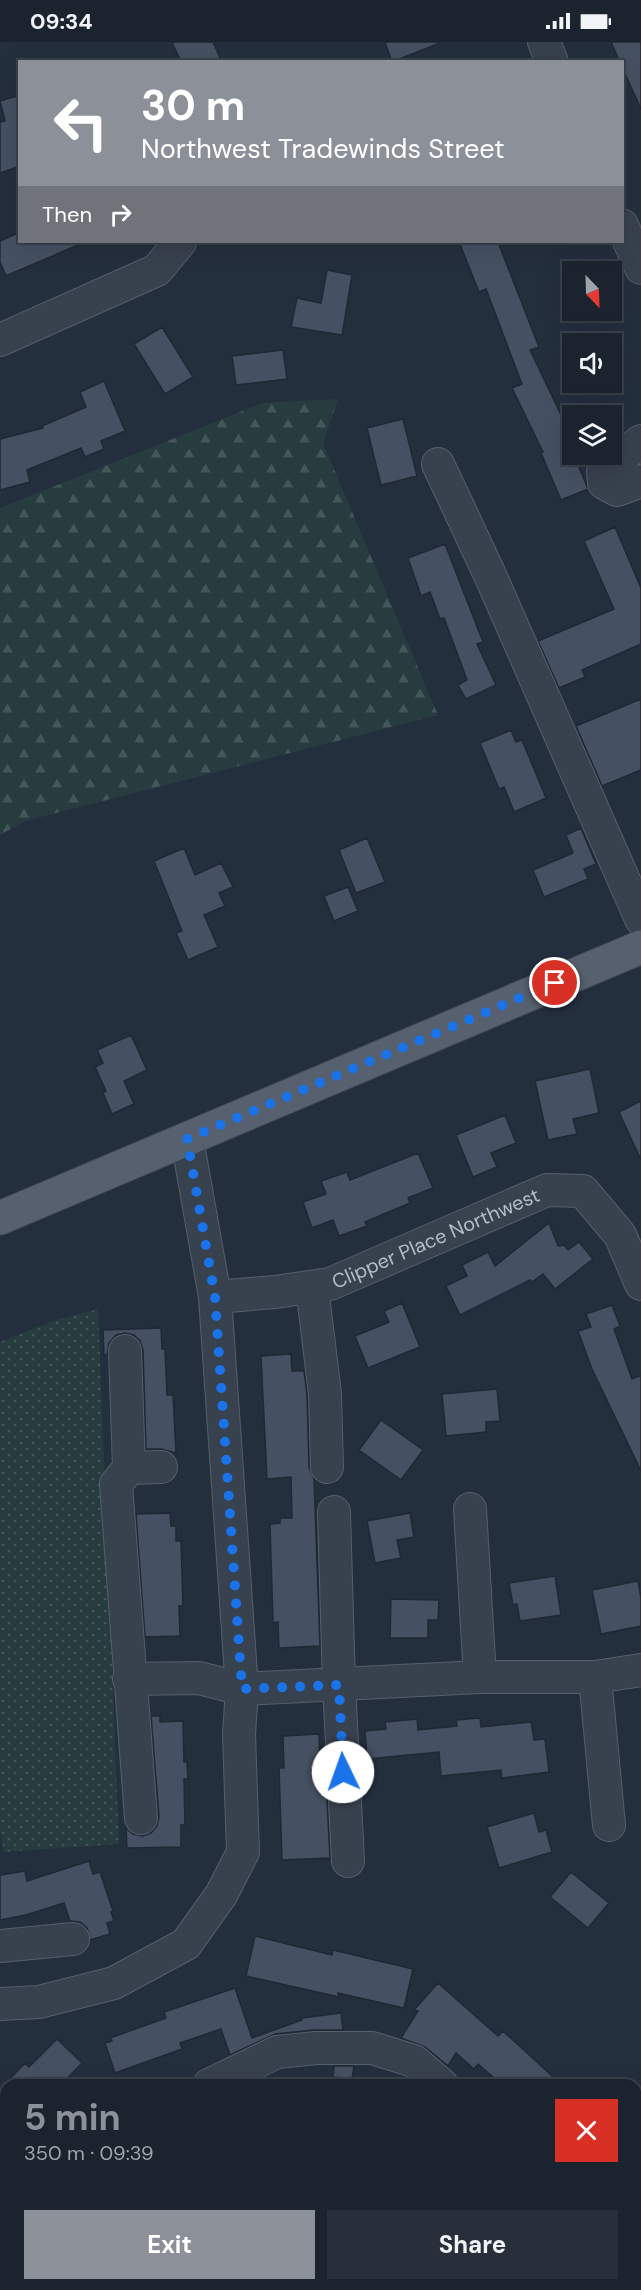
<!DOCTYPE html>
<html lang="en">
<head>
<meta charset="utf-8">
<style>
  :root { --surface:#1b232e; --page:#282f3a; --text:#f1f3f6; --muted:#a0a4aa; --line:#39404a; --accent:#8c9099 }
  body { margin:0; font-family:"DM Sans",sans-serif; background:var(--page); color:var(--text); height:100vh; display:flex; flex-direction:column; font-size:22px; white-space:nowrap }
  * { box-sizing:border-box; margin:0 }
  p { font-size:20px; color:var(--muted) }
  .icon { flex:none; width:33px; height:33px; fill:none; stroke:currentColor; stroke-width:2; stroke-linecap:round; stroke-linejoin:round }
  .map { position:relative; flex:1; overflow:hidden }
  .sheet { position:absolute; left:0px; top:2037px; width:642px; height:212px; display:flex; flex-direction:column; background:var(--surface); border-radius:18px 18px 0 0; box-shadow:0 6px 24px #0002,0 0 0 2px var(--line) }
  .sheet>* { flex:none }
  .guide { position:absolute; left:18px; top:18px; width:606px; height:183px; border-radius:0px; box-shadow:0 6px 24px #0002,0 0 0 2px var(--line); background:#8c9099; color:#fff; overflow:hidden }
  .needle { width:39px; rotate:157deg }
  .tools { position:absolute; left:562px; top:219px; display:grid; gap:12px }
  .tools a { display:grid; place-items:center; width:60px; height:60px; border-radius:0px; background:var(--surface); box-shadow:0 6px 24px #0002,0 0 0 2px var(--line); font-size:30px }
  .pin { position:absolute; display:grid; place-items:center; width:51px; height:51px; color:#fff; margin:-26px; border:3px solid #fff; border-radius:50%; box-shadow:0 2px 6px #0007 }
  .me { position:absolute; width:66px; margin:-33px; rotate:357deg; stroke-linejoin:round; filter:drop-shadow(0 0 4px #0008) }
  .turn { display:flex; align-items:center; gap:21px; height:126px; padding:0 24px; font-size:27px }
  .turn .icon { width:78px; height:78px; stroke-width:2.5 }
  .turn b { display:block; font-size:42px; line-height:51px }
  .then { display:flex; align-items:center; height:57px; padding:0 24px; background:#0003; gap:12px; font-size:22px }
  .round { display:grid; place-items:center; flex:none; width:63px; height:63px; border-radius:0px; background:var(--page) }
  .summary { display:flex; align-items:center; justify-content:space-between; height:102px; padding:0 24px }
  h1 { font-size:36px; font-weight:700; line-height:45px; color:var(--accent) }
  .action { display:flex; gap:12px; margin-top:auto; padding:12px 24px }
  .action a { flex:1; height:69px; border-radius:0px; background:var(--accent); color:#fff; font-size:24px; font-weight:700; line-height:69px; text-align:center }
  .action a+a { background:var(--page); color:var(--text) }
  .status { display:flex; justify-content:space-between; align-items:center; height:42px; padding:0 30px; background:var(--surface); direction:ltr }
  .status svg { height:16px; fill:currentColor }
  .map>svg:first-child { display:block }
  .forest { fill:url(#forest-firs) }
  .park { fill:url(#park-dots) }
  .building { fill:#455162; stroke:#1f2835; stroke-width:1.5 }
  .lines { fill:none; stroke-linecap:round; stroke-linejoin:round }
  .minor-casing { stroke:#565f6c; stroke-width:34 }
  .major-casing { stroke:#414a57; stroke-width:35 }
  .minor { stroke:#38414e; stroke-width:32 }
  .major { stroke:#56606e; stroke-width:33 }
  .route { stroke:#1a73e8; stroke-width:10; stroke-dasharray:0 18 }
  .labels { text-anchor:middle; stroke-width:6; stroke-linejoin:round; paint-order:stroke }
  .street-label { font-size:20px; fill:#b4bcc9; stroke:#1d2633 }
</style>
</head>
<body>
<div class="status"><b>09:34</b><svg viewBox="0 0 49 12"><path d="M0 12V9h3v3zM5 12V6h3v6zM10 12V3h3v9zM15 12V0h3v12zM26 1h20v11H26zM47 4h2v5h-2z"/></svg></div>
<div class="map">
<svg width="641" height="2248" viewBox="0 0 641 2248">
  <defs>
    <pattern id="forest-firs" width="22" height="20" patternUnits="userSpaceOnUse" patternTransform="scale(1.5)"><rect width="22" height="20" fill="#263c3f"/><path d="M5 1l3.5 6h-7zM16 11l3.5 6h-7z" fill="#435659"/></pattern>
    <pattern id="park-dots" width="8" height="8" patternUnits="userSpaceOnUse" patternTransform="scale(1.5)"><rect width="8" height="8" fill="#263c3f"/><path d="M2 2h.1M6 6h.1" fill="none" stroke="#435659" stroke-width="1.8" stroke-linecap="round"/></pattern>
  </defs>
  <rect width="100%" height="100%" fill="#242f3e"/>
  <path class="forest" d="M338,357L323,401L438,673L25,779L0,793V466L262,361Z"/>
  <path class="park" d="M98,1267L119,1802L4,1810L0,1789V1300L56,1278Z"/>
  <path class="building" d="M172,0H213L222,20H181Z
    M385,0H440V1L392,20Z
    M611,0H641V67L622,25V20H620Z
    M20,53V124L0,131V80L5,79L0,59Z
    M20,190V200H85L6,234L0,220V199Z
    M459,200H498L539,305L530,308L564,379L561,381L588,447L561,458L541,411L543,410L512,346L522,342L486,247L479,250Z
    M327,228L352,233L342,293L291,285L297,256L321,261Z
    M162,285L193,335L165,352L134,302Z
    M283,308L287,337L236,343L232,314Z
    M104,339L125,389L101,399L104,407L85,415L81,406L27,428L30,440L0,448V397L43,386L42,384L86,365L80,350Z
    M403,377L417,434L381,443L367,386Z
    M615,485L641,546V602L582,628L585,635L559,646L538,599L614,567L584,499Z
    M445,502L483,600L477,602L496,643L466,657L458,643L467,638L444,576L440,577L430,550L421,554L408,516Z
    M641,657V728L602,744L576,684Z
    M511,688L516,700L522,698L546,756L514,770L504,745L499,747L480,701Z
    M581,786L596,822L584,827L588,837L544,855L533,828L573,811L566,793Z
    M367,796L385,840L356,851L339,808Z
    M184,806L195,833L221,821L233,845L219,851L225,864L204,873L218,905L188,918L176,891L182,889L154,819Z
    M348,845L358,869L334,879L324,854Z
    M131,993L147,1028L124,1039L134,1062L112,1072L103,1051L106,1049L95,1025L103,1021L97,1008Z
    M590,1027L599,1071L573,1077L577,1092L548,1098L535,1039Z
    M641,1059V1118L619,1070Z
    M505,1073L516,1101L491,1111L497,1125L473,1135L456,1093Z
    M418,1111L433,1146L408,1156L410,1161L365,1180L367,1184L339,1194L333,1178L312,1186L303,1160L326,1152L321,1139L347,1130L350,1138Z
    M549,1181L558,1204L564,1203L568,1208L579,1200L593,1217L555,1247L543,1232L532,1240L530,1238L460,1273L446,1244L467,1234L462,1223L488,1210L495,1224Z
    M402,1261L420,1305L368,1326L355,1294L389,1280L384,1269Z
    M612,1263L620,1284L614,1287L632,1337L641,1333V1429L592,1327L578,1289L591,1285L586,1272Z
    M161,1286L162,1307H165L167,1353H173L176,1411L161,1407H146L143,1308L140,1299L134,1293L125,1291L116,1293L109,1301L107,1313H104L103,1288Z
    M291,1312L292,1329H304L307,1353L309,1425L314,1437L320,1604L279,1606L278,1580L273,1581L270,1482L280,1481V1476H292L291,1435L267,1437L261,1314Z
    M497,1347L500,1379L486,1380V1390L446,1394L442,1352Z
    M381,1378L423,1408L401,1438L359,1408Z
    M170,1471L171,1484H176V1499H181L183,1564H179L180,1594L145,1595L136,1472Z
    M410,1471L414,1495L397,1498L401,1516L375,1521L367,1479Z
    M555,1534L561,1573L520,1579L517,1562L513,1563L509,1541Z
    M638,1539L641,1556V1584L601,1592L592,1548Z
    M391,1557L439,1558L438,1578H428V1596H390Z
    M151,1674H160V1680L183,1679L184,1720H187L188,1737H184L185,1783H181V1805L127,1806L126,1786L133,1792L143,1794L151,1791L157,1784L159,1775Z
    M480,1676L481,1685L531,1680L534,1698L545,1697L549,1730L502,1736L501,1728L441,1734L439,1710L367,1717L365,1689L386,1687L385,1680L417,1677L418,1688L457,1684L456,1678Z
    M319,1692L320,1721H325L330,1816L282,1818L279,1726H284L283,1694Z
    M534,1771L539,1790L546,1788L552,1810L499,1826L487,1785Z
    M89,1819L93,1832L100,1830L113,1869L111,1870L114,1879L107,1881L110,1892L90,1898L87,1886L80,1880L70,1879L64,1861L26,1873L0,1878V1833L25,1829L27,1839Z
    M571,1830L609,1861L588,1886L550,1855Z
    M255,1894L332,1913L333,1908L413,1927L404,1966L338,1951L339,1955L246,1934Z
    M438,1941L498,1994L503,1989L562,2043H502L478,2022L474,2027L456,2011L448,2024L425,2005L401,1996L418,1969L414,1968Z
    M235,1946L252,1996L302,1978V1976L341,1971L343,1988H314L275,1992L230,2013L221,1987L180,2001L182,2007L115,2031L105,2001L112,1999L110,1996L166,1976L164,1970Z
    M57,1997L82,2021L61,2043H4L25,2021L29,2025Z
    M334,2024H354L352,2037L333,2035Z"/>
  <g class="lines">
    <g class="minor-casing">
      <g id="minor">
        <path d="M544,0L552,20"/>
        <path d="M622,183L641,226"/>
        <path d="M0,298L157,228L180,200"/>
        <path d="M641,399L603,430L604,441L617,448L641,439"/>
        <path d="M438,422L490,533L641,877"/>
        <path d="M312,1245L325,1352L327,1425"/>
        <path id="s1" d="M215,1255L275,1250L330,1242L547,1148L583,1149L620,1193L641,1242"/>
        <path d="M125,1309L129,1426L116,1442L141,1776"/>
        <path d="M129,1426L161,1425"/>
        <path d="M470,1467L480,1635"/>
        <path d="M334,1470L339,1643L348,1819"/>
        <path d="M595,1635L609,1783"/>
        <path d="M129,1637L199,1636L242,1647L480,1635H595L641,1628"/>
        <path d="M0,1904L73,1897"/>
        <path d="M0,1962L39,1960L114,1941L186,1902L221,1853L243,1810L239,1692L242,1647L215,1255L187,1097"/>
        <path d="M209,2043L277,2010L316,2006H372L414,2019L442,2043"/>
        <path d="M0,2143L6,2142"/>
        <path d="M636,2162L641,2108"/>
        <path d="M636,2227L641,2236"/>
        <path d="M245,2242L271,2248"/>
        <path d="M468,2248L477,2242"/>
      </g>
    </g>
    <g class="major-casing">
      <path id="major" d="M0,1176L641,905"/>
    </g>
    <use href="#minor" class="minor"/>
    <use href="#major" class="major"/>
  </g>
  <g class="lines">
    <path class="route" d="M343,1730L339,1643L242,1647L215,1255L187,1097L555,941"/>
  </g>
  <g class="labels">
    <g class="street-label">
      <text dy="7" stroke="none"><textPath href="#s1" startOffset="231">Clipper Place Northwest</textPath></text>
    </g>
  </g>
</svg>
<div class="tools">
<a><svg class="needle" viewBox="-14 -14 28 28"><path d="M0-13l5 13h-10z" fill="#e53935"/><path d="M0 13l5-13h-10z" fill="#a0a4aa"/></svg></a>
<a><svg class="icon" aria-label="sound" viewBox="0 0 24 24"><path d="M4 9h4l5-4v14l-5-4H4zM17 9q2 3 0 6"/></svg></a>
<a><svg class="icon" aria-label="layers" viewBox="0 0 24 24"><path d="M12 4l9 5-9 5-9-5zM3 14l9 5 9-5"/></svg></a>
</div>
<div class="pin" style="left:555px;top:941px;background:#d93025"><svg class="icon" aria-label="arrive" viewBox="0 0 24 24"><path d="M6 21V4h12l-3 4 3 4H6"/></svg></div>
<svg class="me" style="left:343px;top:1730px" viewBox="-20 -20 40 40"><circle r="19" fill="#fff"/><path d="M0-13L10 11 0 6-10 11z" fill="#1a73e8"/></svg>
<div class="guide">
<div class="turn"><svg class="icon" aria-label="left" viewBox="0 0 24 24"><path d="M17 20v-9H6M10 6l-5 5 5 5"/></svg><div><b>30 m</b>Northwest Tradewinds Street</div></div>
<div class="then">Then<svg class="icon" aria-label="right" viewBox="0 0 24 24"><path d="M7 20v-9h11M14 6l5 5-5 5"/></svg></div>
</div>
<section class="sheet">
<div class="summary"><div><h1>5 min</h1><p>350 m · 09:39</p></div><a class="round" style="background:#d93025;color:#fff"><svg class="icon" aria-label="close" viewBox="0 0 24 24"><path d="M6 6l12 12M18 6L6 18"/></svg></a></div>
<div class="action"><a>Exit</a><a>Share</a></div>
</section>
</div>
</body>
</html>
